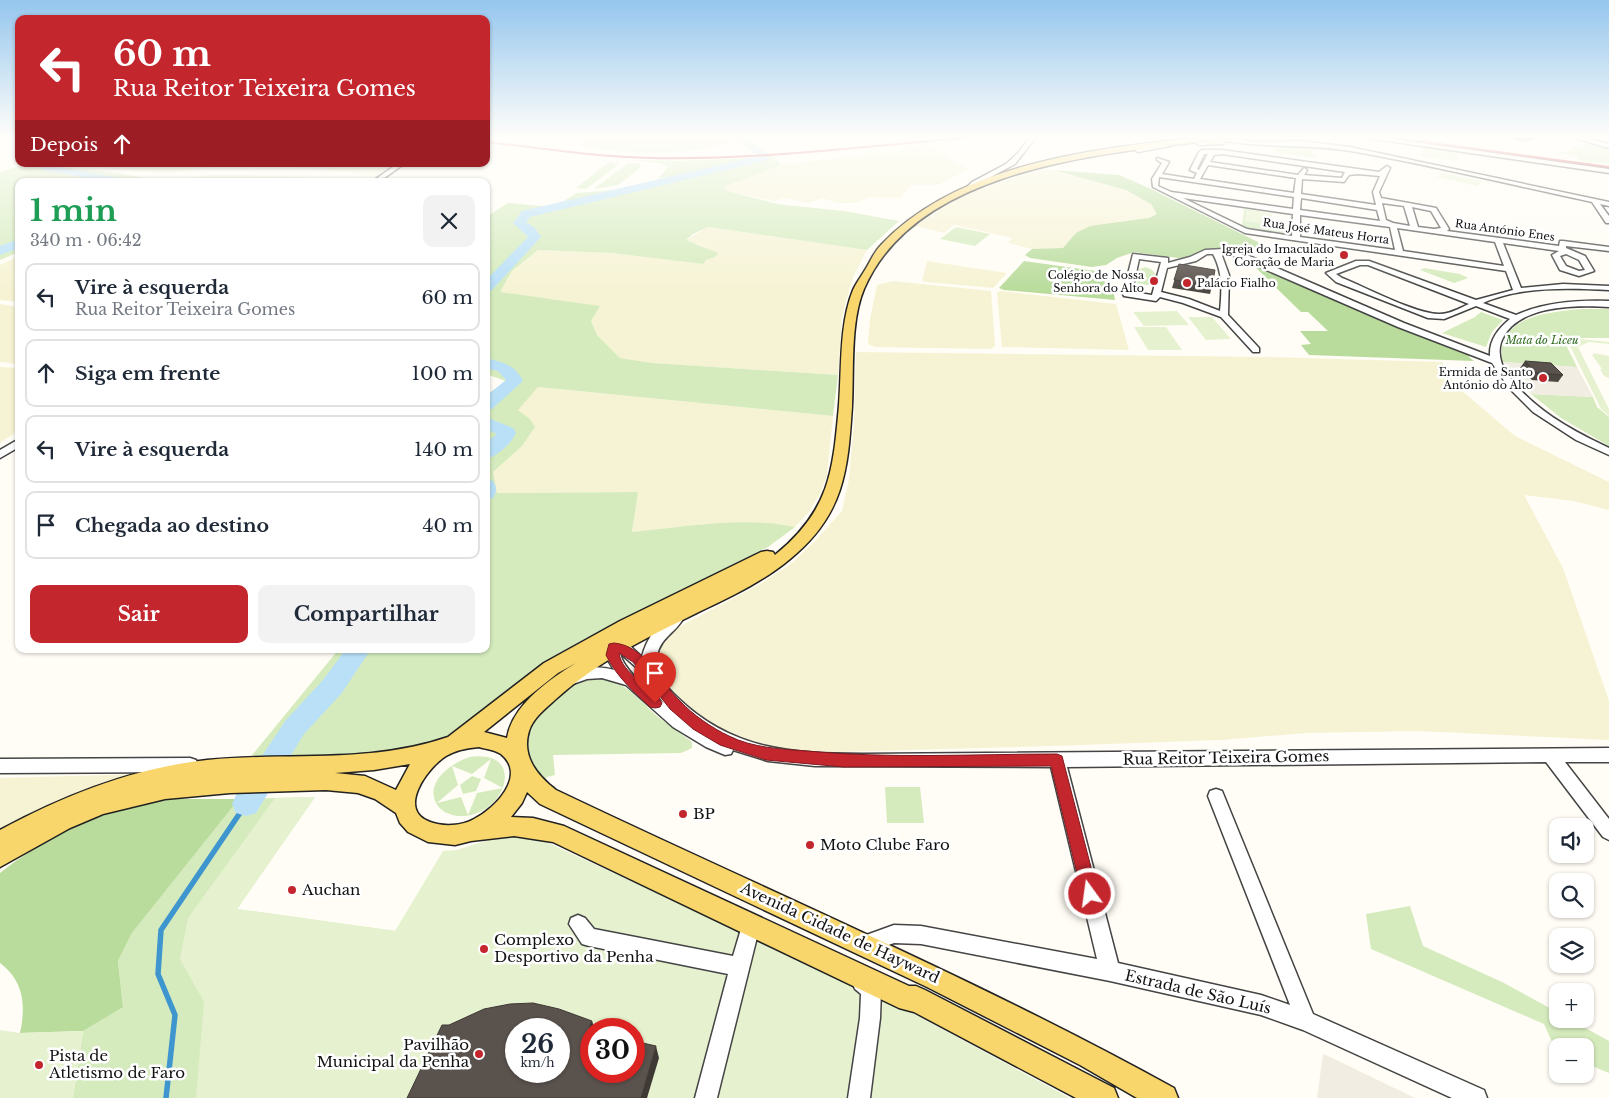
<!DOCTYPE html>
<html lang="pt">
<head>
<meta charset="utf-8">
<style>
  :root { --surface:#fff; --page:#f2f2f3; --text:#1f2937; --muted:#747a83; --line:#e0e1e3; --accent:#c4262e }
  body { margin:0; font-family:"Libre Baskerville",serif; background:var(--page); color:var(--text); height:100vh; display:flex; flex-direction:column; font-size:19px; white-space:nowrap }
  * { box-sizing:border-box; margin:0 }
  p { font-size:16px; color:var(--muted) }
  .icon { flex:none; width:28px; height:28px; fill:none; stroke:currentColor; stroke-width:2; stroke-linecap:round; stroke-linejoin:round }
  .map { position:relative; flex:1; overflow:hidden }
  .drawer { position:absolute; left:15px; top:178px; width:475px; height:475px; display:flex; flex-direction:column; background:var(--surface); border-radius:10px; box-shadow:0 1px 4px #0004 }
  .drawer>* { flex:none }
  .banner { position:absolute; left:15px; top:15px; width:475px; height:152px; border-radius:10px; box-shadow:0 1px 4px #0004; background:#c4262e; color:#fff; overflow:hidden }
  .controls { position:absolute; left:1549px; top:818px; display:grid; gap:10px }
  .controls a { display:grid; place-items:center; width:45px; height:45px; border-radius:10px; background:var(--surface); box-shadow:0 1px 4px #0004; font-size:25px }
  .speed { position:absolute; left:505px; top:1018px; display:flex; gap:10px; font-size:25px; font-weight:700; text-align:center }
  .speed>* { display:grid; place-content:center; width:65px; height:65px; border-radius:50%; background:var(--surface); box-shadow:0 1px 4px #0004; line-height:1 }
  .speed small { font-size:12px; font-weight:400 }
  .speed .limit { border:8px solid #d22; background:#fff; color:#111 }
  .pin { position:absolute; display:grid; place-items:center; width:42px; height:42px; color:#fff; margin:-51px -21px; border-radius:50% 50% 50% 0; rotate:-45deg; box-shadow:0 0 5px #0007 }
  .pin .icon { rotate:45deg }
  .me { position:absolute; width:55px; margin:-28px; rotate:346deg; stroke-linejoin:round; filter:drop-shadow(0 0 4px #0008) }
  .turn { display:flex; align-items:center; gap:18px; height:105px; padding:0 15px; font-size:22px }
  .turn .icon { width:65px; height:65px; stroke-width:2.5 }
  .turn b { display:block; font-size:35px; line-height:42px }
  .then { display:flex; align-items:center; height:48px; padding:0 15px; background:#0003; gap:10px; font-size:19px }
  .round { display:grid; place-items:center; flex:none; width:52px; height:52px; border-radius:10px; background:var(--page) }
  .overview { display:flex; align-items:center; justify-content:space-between; height:85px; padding:0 15px }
  h1 { font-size:30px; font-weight:700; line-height:38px; color:#1e9e55 }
  .primary-button { display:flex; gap:10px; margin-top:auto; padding:10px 15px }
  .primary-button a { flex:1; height:58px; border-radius:10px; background:var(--accent); color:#fff; font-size:20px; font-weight:700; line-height:58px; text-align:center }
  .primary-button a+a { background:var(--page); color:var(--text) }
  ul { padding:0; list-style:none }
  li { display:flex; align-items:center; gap:15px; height:68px; margin:0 10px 8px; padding:0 5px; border:2px solid var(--line); border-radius:10px }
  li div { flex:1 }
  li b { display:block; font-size:19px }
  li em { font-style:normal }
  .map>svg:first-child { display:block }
  .farmland { fill:#f6f3d4 }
  .green { fill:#d5ebbd; fill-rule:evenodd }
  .forest { fill:#b9dc9c }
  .pitch { fill:#e6f2cf; fill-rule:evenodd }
  .plaza { fill:#f1ede2 }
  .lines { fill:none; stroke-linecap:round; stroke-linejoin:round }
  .stream { stroke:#3f96cf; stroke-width:5.5 }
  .river { fill:#b9e0f7; fill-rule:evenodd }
  .minor-casing { stroke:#444; stroke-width:3 }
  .major-casing { stroke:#222; stroke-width:3 }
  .minor { fill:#fff; fill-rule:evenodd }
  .major { fill:#f9d66b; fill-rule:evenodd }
  .rail { stroke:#c4262e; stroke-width:2 }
  .wall { fill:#4d4742 }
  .shaded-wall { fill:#3f3936 }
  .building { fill:#5a524d; stroke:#3f3936; fill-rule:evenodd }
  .route { fill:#c4262e; stroke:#7f191e }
  .poi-dot { fill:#c4262e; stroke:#fff; stroke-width:2 }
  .labels { text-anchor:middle; stroke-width:5; stroke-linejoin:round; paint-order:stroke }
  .far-street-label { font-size:11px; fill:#111; stroke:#fff }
  .far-poi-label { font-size:11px; fill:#111; stroke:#fff; text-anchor:end }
  .far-park-label { font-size:11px; font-style:italic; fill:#2f6b1f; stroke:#fff }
  .near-street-label { font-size:15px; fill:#111; stroke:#fff }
  .near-poi-label { font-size:15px; fill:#111; stroke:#fff; text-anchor:start }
</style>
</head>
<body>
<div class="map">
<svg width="1609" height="1098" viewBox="0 0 1609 1098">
  <rect width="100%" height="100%" fill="#fffdf5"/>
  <path class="farmland" d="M927,146L944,151L956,163L969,169L937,185H912L900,198L871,197L854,203H838L822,198L809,203L784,198L774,201L728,191L723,186L781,165L873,153L889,154L913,147Z
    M74,164H222L212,167L172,173L139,172Z
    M263,164H394L377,175Z
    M1038,170H1053L1126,190L1151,204L1158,214L1149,218L1076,233L1063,248L1032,249L1008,243L1012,238L954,225L944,233L915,226L954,201L973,192Z
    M209,175H251L364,181H173Z
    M708,227L867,250L853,277L842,316L838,375L652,363L620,358L597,335L591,321L599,306L500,292L512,271L538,250L612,253L703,264L706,260L715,257L706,247L686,240Z
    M19,256V302L0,300V265Z
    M927,261L1007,273L993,288L926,282L922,281Z
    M893,281L991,291L995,346L990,349L875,347L868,344L870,319L877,285Z
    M1001,291L1116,304L1129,350L1002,347L997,292Z
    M0,304L19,307V364L0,362Z
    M856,352L1266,357L1442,362L1454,384L1515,436L1609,482V510L1574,501L1524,495L1563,568L1609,701V740L1417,731L1307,733L1221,740L1051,746L836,752L794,751L756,742L719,729L697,716L678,699L656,664L659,647L673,630L757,586L792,563L817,539L842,511L849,479L854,423Z
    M0,367L19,368V430L0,443Z
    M538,387L833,416L827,475L820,494L808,513L795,527L779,524H707L632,532L637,492L497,493L493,472L522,446L530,419L517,410Z
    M144,774L0,837V778Z"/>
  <path class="green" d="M586,137H722L729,142C682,157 629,154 581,146V140Z
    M1592,143L1609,147V164L1579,160L1578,156L1557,153L1574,149L1571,148Z
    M1288,145L1316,146L1344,150L1343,152L1315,149L1312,154L1316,155L1315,158L1275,152V150H1272Z
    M1426,148L1609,173V174L1426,149Z
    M760,155H773L781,165L723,187L728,191L777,204L844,211L899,221L867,250L708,227L693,234L686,240L718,253L715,257L706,260L703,264L612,253L538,250L512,271L500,292L600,306L591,321L597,335L620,358L652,363L838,375L833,416L538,387L518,410L530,419L535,427L522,446L493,472L497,493L638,492L632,532C683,527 745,516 795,527L768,547L584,639L556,655L529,674L474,721L437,742L399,752L248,760L339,649H486V438L488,431L486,430V398L506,381L486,374V217L508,203L554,207L577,193L628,189L755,161Z
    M753,158L677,177L658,178L667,169V166L660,163L626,160L680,161Z
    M609,162L620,163L586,189L576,188Z
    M628,163L640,164L641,167L618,185L594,189Z
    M26,164L118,173L160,181H19V252L0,260V172Z
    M1244,209L1279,214L1247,211L1245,221L1286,227V234L1242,227Z
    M956,227L990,234L975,246L940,239Z
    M1145,267L1151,269L1157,275L1156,281L1148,285L1138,284L1134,276L1138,270Z
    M1424,268L1460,274L1468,278L1454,283L1420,270Z
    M1580,309H1609V338H1577L1569,340L1566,345L1577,367L1502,362C1496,316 1546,313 1580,309Z
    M1481,312L1503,320L1492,332L1486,347L1442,333L1475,317Z
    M1531,394L1593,397L1597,407L1609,417V446L1561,418Z
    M596,678C624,679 638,699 657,716C668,725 680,733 692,742V748L681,753L553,755L555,775L547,777L542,782C533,769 521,752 526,736C533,711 571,682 596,678Z
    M470,757C529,749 505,819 458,816C449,815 440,811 436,803C425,781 453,762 470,757ZM491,759L484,778L503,788L477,793L468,815L461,797L437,803L458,785L452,766L472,774Z
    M472,776L481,779L476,791L463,794L460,785Z
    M885,787H920L924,823H887Z
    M315,797L237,909L395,931L301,1098H73L83,1031L123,1006L118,961L132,933L239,799Z
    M1410,906L1423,946L1502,982L1557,1012L1558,1019H1569L1609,1041V1073L1585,1063V1046H1558L1557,1052L1556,1051L1544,1024L1371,949L1366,914Z"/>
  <path class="forest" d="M1053,170L1119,175L1149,188L1268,247L1216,249L1199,252L1186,259L1134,252L1117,258L1106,265L1092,267L1030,258L1025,255L1032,249L1063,248L1076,233L1090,226L1149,218L1157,214L1151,204L1126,190Z
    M1024,261L1103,272L1111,279L1115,300L1004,290L999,288Z
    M1252,264L1470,354L1469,357L1474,361L1309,355L1301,345L1311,344L1300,331H1328L1308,312H1301Z
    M173,799H239L132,933L118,961L123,1007L83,1031L20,1033C26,1006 24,981 0,963V873C38,843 81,820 127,808C142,804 158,802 173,799Z"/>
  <path class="pitch" d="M1422,148L1458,153V161L1421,156Z
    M1443,173L1483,181L1477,186L1437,177Z
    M1247,211L1272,214L1270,225L1245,221Z
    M1177,311L1189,325L1144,326L1133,312Z
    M1188,317H1212L1231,339L1206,340Z
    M1134,327H1166L1182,350H1148Z
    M1580,339L1609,342V344L1589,342L1578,347L1609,409V416L1601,409L1570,346L1573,341Z
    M1593,353L1609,356V378L1604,376L1600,369H1602L1592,355H1594Z
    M315,797L237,909L395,931L443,851L457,850L501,836L537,838L728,925L903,1008L1070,1098H196L204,1002L180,959L188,918L275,798ZM516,1029H559V1071H516ZM591,1029H634V1071H591Z
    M0,1030L20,1033L83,1031L73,1098H0Z"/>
  <path class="plaza" d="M1502,362L1577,367L1593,397L1531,394Z
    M1323,1054L1328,1056L1415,1098H1317Z"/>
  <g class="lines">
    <path class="stream" d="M166,1098L175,1015L158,974L161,930L246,804"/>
    <path class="river" d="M733,137H745L769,154V158L764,161L530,217L526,222L535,228L541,237L491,291L486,292V280L528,237L513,223L522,211L758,156Z
      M41,164H54L53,166L121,178L127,181H104L43,170L38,167Z
      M19,239V248L0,255V246Z
      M486,358C503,362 515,365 523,381L492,409L486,410V396L506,380L498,371L486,368Z
      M486,417L513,428L516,432C513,443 497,456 486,459V443L497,434L486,429Z
      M486,479L493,481C497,487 497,492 493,498L486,500Z
      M346,649H371L341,694L304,734L256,813L246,816L236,813L232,804L236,795L286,720L323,680Z"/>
    <g class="minor-casing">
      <path id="minor" d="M1030,137H1036L1015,164L976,185L968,192H964V190L972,182L1006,164L1018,153Z
        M1224,137L1255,142L1299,141L1350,147L1609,202V206L1600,204L1609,216V223H1606L1592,202C1512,185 1431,165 1351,151C1309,144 1268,148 1226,141L1224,144L1199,145L1196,143L1221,140L1215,138Z
        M1360,137H1378L1609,169V173Z
        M1571,137H1582L1609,144V148Z
        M1168,143L1170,146L1138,152L1135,150Z
        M1202,150H1222L1379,172L1387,166L1390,168L1379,192L1381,198L1436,208L1449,229L1447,231L1559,246L1560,241H1563L1609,247V251L1566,246V248L1585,256L1594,271L1579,276L1560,270L1552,255L1559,251L1503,243L1521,288L1563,284L1609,286V290C1569,288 1521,286 1483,303L1516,315C1545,302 1577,300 1609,301V307C1577,305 1522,305 1504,336C1497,347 1499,361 1506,372C1530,408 1571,430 1609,448V455L1576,440L1533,412L1509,388L1492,363L1398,327L1234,256L1221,253L1229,275L1228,315L1259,348V352H1253L1221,317L1183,303L1160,297L1156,301L1124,296L1123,294L1133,254L1168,258V263L1190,257L1205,250L1224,249L1240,252L1404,323L1490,356C1489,340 1498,329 1510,319L1476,306L1444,319L1428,318L1336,282L1326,273L1356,261H1369L1476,300L1513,290L1506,271L1245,233L1153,187L1152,179L1162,163L1157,160V158L1169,162L1162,174L1194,179L1197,173L1190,170L1199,152ZM1204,154H1208L1199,170L1197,169ZM1222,154L1345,172L1342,178L1304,175L1307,170L1304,168L1298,175L1210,162L1214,155ZM1208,165L1296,178L1294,193L1200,179ZM1358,174L1380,176L1373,192L1376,205L1301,194L1302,179L1344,182L1349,175ZM1159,177L1294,197L1293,209L1171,192L1158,186ZM1183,198L1293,214L1292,236L1247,229ZM1301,198L1377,210L1380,221L1300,210ZM1382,203L1404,206L1410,226L1393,223L1386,220ZM1412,207L1431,211L1441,228L1434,229L1418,227ZM1300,215L1390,227L1395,250L1300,237ZM1397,228L1495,242L1504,266L1403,251ZM1207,254H1213C1223,272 1222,291 1220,311L1189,299L1161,292L1167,268L1196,261ZM1566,254L1579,260L1585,270L1579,271L1566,266L1560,256ZM1139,259L1161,262L1152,295L1132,292ZM1360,265H1368L1469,304C1460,308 1450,314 1440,314C1418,315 1365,287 1342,278L1336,274Z
        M397,164H404L380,181H373Z
        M19,439V447L0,458V450Z
        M676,614L681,616L683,619C675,633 660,638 657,656C653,673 666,687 678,698C732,750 792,754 863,754L1609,748V762H1565L1609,819V840L1603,837L1546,762L1067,767L1118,963L1261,995L1290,1005L1208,796L1210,791L1216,789L1222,791L1313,1014L1484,1090L1487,1098H1452L1303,1030L1261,1015L1110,981L921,944L894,943L865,954L858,952L856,945L858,938L894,925L921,926L1097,959L1051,767L815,766L768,761L733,750L731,754L725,755L706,747L673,727L626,685L602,678L587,679L573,684L568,682L566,678L568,674C583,667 597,665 614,670L605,655L606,650L602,646C605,640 614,636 621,638L623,643L628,644L642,657C646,640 659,619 676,614ZM620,653L644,674L653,690L664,703C650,691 623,670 620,653Z
        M190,758L196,760L198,765L196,770L190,772L0,773V759Z
        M578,915L585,918L594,929L733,956L744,919L751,916L758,919L760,925L717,1098H695L728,974L589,946L582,944L569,924L571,918Z
        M862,972L869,975L878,983L881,990L880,1018L870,1098H848L860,1018L861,994L855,989L852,982L855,975Z"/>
    </g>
    <g class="major-casing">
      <path id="major" d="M1200,137H1248L1211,144H1208V141C1096,154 915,170 864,289C850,322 854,371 852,406C848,471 844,515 790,559C765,580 736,594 707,608C654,634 600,659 556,699C546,708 533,718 529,731C521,757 538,776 556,790C763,889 973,977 1174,1088L1178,1098H1137L1080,1065L927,987L540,804L527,792L522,803L511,817L533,818L564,826L909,986H916L925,990L1114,1088L1118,1098H1076L914,1012L899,1008L553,842L514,836L471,841L455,845L428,842L408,832L400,823L396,813L375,799L358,793L326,790L230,793L165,799L103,814L70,828L0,867V830C65,795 133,768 207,760C287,752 371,764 448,737L544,663L620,621L761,552L767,551L773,552L775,555C830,510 833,472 839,405C842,368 839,325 853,290C856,283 861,277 865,270C870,262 874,252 881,245C958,163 1094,149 1200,137ZM576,663C550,679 512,705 507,738L484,732L558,673ZM479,747C486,749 495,750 501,754C527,775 496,808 474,819C462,826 443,827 430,822C396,810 428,767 446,756C456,750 467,748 479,747ZM410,764L396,790L365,776L335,773L374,770Z"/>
    </g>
    <use href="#minor" class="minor"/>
    <use href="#major" class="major"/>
    <path class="rail" d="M1388,137L1609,167
      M486,142C541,148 596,157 652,158C760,160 868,146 976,137"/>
  </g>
  <path class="wall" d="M1505,137H1544L1523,142Z
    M1179,264L1212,286L1210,294L1172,288Z
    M1525,361L1563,375L1558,382L1532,380L1520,368Z"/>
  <path class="shaded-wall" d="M1535,137H1544L1523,142L1524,140Z
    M592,1021L595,1029H591V1035L589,1028Z
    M656,1046L659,1058L647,1098H641Z"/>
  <path class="building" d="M1515,137H1535L1524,140Z
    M1179,264L1215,270L1212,286L1174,280Z
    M1525,361L1551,363L1563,375L1536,373Z
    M533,1003L559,1009L592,1021L589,1028L591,1029V1071H634V1041L656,1046L641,1098H407L442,1025H449L484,1009L510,1004ZM516,1029H559V1071H516Z"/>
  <linearGradient id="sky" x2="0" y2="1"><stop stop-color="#95c6ee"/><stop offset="0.47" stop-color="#fffefa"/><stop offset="1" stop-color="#fffefa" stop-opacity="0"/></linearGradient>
  <rect width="1609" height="291" fill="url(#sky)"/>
  <path class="route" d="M614,643C646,646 659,681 680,701C693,715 712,728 729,736C753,748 781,749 807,751C890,759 974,754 1057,754L1062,756L1098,894L1096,900L1090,902L1084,900L1082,894L1051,766L844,767L766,760L720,745L693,729L670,709L633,662L619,653C622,675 652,685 662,703L660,707L655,708L650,707C633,691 616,676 606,655L609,644Z"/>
  <g class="poi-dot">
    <circle cx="1344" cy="255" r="5"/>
    <circle cx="1154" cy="281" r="5"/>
    <circle cx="1187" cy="283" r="5"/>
    <circle cx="1543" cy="378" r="5"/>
    <circle cx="683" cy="814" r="5"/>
    <circle cx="810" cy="845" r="5"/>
    <circle cx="292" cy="890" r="5"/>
    <circle cx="484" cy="949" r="5"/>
    <circle cx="479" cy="1054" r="5"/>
    <circle cx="39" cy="1065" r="5"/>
  </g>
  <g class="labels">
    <g class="far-street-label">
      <text transform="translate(1505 230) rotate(8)" y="4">Rua António Enes</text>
      <text transform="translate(1326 231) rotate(8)" y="4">Rua José Mateus Horta</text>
    </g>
    <g class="far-poi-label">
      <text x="1334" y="253">Igreja do Imaculado<tspan x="1334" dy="13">Coração de Maria</tspan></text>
      <text x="1144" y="279">Colégio de Nossa<tspan x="1144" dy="13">Senhora do Alto</tspan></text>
      <text x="1197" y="287" text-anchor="start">Palácio Fialho</text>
      <text x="1533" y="376">Ermida de Santo<tspan x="1533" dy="13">António do Alto</tspan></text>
    </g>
    <g class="far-park-label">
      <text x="1542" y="344">Mata do Liceu</text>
    </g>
    <g class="near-street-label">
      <text transform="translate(1226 758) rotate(-1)" y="5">Rua Reitor Teixeira Gomes</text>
      <text transform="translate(840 933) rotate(25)" y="5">Avenida Cidade de Hayward</text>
      <text transform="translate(1198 992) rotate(13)" y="5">Estrada de São Luís</text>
    </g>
    <g class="near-poi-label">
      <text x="693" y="819">BP</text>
      <text x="820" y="850">Moto Clube Faro</text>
      <text x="302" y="895">Auchan</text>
      <text x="494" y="945">Complexo<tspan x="494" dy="17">Desportivo da Penha</tspan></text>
      <text x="469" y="1050" text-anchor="end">Pavilhão<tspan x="469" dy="17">Municipal da Penha</tspan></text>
      <text x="49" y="1061">Pista de<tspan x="49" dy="17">Atletismo de Faro</tspan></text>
    </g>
  </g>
</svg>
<div class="controls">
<a><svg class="icon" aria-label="sound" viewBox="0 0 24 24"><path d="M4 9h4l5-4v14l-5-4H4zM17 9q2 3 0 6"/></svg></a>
<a><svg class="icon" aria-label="search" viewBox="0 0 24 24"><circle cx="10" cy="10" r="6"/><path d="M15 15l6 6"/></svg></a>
<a><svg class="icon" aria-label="layers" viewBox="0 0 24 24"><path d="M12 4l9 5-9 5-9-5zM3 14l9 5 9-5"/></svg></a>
<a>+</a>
<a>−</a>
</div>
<div class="speed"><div>26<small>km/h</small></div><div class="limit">30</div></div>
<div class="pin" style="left:655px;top:703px;background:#d93025"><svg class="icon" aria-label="arrive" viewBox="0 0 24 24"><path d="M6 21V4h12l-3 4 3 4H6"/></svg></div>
<svg class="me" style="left:1090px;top:894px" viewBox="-20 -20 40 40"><circle r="17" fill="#c4262e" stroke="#fff" stroke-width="3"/><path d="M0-11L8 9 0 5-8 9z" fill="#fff"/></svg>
<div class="banner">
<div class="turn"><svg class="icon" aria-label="left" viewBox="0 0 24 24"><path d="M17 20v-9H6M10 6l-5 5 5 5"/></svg><div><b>60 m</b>Rua Reitor Teixeira Gomes</div></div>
<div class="then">Depois<svg class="icon" aria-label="ahead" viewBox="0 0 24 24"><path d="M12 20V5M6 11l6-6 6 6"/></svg></div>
</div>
<section class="drawer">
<div class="overview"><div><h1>1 min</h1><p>340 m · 06:42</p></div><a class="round"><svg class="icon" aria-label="close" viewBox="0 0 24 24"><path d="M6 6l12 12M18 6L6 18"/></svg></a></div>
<ul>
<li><svg class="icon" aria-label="left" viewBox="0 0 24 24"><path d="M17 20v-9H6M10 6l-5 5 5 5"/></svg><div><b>Vire à esquerda</b><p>Rua Reitor Teixeira Gomes</p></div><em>60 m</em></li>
<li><svg class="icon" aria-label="ahead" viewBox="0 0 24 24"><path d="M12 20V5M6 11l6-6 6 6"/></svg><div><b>Siga em frente</b></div><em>100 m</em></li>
<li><svg class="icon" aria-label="left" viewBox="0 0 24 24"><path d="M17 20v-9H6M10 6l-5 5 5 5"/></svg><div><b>Vire à esquerda</b></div><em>140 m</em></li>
<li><svg class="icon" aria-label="arrive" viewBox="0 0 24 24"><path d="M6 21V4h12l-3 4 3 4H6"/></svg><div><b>Chegada ao destino</b></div><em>40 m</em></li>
</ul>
<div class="primary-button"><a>Sair</a><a>Compartilhar</a></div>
</section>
</div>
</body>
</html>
